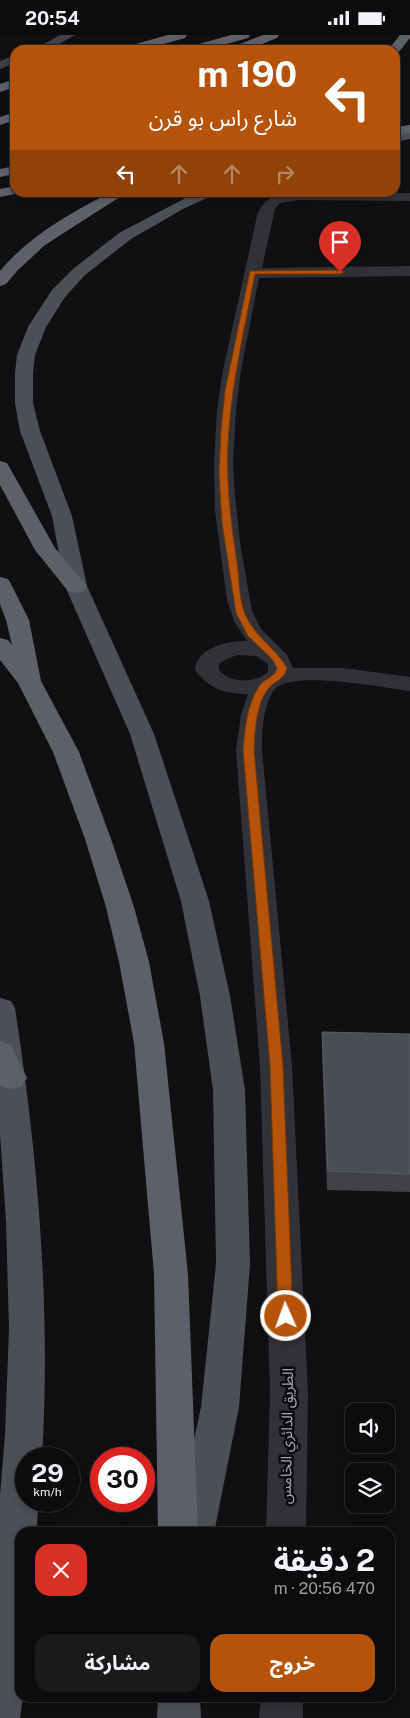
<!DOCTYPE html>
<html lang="ar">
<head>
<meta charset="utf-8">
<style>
  :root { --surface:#0c0c0e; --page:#1a1a1c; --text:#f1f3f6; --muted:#9a9b9e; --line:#2c2c2e; --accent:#b45309 }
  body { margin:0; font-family:"Public Sans","Noto Sans Arabic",sans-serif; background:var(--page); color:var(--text); direction:rtl; height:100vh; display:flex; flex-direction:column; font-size:19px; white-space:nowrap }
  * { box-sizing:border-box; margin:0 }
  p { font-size:16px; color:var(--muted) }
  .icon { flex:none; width:28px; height:28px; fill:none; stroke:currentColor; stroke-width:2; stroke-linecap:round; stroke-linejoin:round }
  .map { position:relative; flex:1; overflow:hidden; direction:ltr }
  .drawer { position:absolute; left:15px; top:1492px; width:380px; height:175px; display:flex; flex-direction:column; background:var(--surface); border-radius:15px; box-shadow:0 2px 8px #0003,0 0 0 1px var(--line); direction:rtl }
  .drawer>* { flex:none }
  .guide { position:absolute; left:10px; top:10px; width:390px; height:152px; border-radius:15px; box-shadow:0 2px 8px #0003,0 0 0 1px var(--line); direction:rtl; background:#b45309; color:#fff; overflow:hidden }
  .buttons { position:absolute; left:345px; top:1368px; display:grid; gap:10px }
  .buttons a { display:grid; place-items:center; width:50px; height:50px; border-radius:10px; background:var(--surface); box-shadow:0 2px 8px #0003,0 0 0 1px var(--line); font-size:25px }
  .speed { position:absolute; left:15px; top:1412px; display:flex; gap:10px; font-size:25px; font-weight:700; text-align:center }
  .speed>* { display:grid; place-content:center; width:65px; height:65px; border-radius:50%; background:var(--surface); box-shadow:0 2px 8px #0003,0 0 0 1px var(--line); line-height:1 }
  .speed small { font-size:12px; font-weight:400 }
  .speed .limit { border:8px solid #d22; background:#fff; color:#111 }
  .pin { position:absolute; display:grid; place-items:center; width:42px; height:42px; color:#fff; margin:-51px -21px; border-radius:50% 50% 50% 0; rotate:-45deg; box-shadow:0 0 5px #0007 }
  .pin .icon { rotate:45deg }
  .me { position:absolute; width:55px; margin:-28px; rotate:358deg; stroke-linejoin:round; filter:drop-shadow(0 0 4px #0008) }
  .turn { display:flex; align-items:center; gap:18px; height:105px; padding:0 20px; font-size:22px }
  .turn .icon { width:65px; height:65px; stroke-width:2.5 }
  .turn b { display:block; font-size:35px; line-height:42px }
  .lanes { display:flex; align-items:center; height:48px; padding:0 20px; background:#0003; justify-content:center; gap:25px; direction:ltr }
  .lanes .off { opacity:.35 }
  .round { display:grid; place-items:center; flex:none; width:52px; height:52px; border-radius:15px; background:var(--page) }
  .overview { display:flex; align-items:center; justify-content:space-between; height:85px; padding:0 20px }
  h1 { font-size:30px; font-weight:700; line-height:38px }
  .action { display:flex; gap:10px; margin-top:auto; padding:10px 20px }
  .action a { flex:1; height:58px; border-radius:15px; background:var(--accent); color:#fff; font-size:20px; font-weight:700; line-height:58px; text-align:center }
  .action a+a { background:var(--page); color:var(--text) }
  .status { display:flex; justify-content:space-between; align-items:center; height:35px; padding:0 25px; background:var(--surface); direction:ltr }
  .status svg { height:14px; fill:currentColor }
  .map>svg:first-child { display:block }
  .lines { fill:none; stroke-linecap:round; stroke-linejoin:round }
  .street { fill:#313237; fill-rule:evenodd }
  .secondary { fill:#3f4148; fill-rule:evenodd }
  .primary { fill:#4d4f57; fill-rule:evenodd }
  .highway { fill:#5d6069; fill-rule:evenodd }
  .wall { fill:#414248 }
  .building { fill:#4b4d54; stroke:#595b63 }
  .route { fill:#b45309; stroke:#753606 }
  .labels { text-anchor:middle; stroke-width:5; stroke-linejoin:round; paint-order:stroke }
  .street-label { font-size:15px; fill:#a0a6b4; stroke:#0c0b0d }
</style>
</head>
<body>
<div class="status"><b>20:54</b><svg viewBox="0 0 49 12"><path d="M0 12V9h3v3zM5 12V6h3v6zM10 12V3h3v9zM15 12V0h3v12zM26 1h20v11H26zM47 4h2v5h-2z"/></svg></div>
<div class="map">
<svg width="410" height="1683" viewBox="0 0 410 1683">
  <rect width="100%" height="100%" fill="#101012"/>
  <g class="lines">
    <path class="street" d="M284,158H410V166L299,165L280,168L275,174L262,233L410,231V241L259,243L241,335L236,375L233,427L235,460L240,508L252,576L261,594L287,620L293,633H343L410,642V656C386,653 289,634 274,655C263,671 262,696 262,715L292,1031L308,1358L306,1498H266L270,1358L260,1031L236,715L241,680L248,659C226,659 209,654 195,635C197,612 227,606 247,606L234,586L227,565L215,476L214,427L217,375L223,335L257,181C262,167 270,161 284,158ZM237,620L256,621L268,629V637C255,648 231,649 219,635V629L225,625Z
      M261,1662H303V1683H259Z"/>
    <path class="secondary" d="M60,0H75L48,15H33Z
      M15,20V28L0,34V26Z"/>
    <path class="primary" d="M410,96V104L395,107V99Z
      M195,158H213L211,161L183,174L131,204L85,240L65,262L46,292L35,320L33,338V368L40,396L72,481L87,551L154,699L209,866L230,961L245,1055L250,1229L239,1372L214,1498H174L201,1372L216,1229L213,1055L200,961L181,866L130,699L65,551L52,481L20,396L15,368V338L17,320L28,292L52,255L73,234L119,198Z
      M0,963L11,966L15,973C38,1122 51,1273 42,1424H26V1466H39L36,1498H20V1662H23L20,1683H0V1461L5,1400L9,1293L6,1186L0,1099Z
      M158,1662H200L201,1683H157Z"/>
    <path class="highway" d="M168,0H187L185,3L142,15H123L125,12Z
      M231,0H250L248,3L205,15H186L188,12Z
      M263,0H279L277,3L247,15H230L232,12Z
      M400,0H410V3L398,18H395V15H388Z
      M15,44V52L0,57V49Z
      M15,77V85L0,90V82Z
      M410,90V98L395,100V92Z
      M15,131V139L0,142V134Z
      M15,151V158H20L0,162V154Z
      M109,158H126L45,210L18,235L6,249L0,251V236C29,201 69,179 109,158Z
      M0,426L7,428L55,513L87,551L84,556L76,558L68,556L35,515L0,450Z
      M0,542L8,544L11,549L29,585L41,646L79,717L111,804L134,872L149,927L164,1008L188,1239L198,1498H158L154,1239L134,1008L119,927L106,872L85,804L53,717L18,648L0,625V603L8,605L12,610L6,585L0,569Z
      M0,1006L11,1010L27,1043L22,1051L11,1054L0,1051Z"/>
  </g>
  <path class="wall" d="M322,997L410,999V1157L327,1155L322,1015Z"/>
  <path class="building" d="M322,997L410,999V1139L328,1136Z"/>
  <path class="route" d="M343,235V238L340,239H255C245,291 233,342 229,394C225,438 230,483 237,527C239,543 239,564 245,579C254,601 276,613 287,633C283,647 276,644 269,653C256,668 255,696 254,715L283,1031L293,1281L291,1285L286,1287L281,1285L278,1281L270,1031L243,715C245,693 247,667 261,649C267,642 274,643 277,633L272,624L248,601L236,578L222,488L219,439L221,395L225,356L250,236Z"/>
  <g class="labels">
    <g class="street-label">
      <text transform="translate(287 1401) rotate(-89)" y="5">الطريق الدائري الخامس</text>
    </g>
  </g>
</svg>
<div class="buttons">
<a><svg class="icon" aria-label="sound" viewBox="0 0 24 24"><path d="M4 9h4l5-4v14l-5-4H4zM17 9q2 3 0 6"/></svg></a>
<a><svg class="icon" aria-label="layers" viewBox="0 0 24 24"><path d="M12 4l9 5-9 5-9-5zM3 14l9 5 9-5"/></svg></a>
</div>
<div class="speed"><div>29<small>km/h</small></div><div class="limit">30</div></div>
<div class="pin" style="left:340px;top:237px;background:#d93025"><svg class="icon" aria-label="arrive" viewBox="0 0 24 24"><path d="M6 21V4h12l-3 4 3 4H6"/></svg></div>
<svg class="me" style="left:286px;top:1281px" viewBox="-20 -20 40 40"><circle r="17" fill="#b45309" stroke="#fff" stroke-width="3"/><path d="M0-11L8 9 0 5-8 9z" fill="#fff"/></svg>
<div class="guide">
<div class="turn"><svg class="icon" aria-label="left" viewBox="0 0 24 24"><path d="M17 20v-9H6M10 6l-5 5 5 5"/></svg><div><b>190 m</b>شارع راس بو قرن</div></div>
<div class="lanes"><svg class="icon" aria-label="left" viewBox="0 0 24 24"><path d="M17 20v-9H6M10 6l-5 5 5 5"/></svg><svg class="icon off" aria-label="ahead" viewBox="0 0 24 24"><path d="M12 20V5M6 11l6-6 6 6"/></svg><svg class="icon off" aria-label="ahead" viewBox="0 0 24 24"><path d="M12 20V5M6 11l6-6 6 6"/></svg><svg class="icon off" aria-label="right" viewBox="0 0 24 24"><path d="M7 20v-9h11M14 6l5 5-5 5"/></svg></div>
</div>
<section class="drawer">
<div class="overview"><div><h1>2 دقيقة</h1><p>470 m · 20:56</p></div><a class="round" style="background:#d93025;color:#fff"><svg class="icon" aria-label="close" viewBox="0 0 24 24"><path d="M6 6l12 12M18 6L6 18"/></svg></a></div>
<div class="action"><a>خروج</a><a>مشاركة</a></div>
</section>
</div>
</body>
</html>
